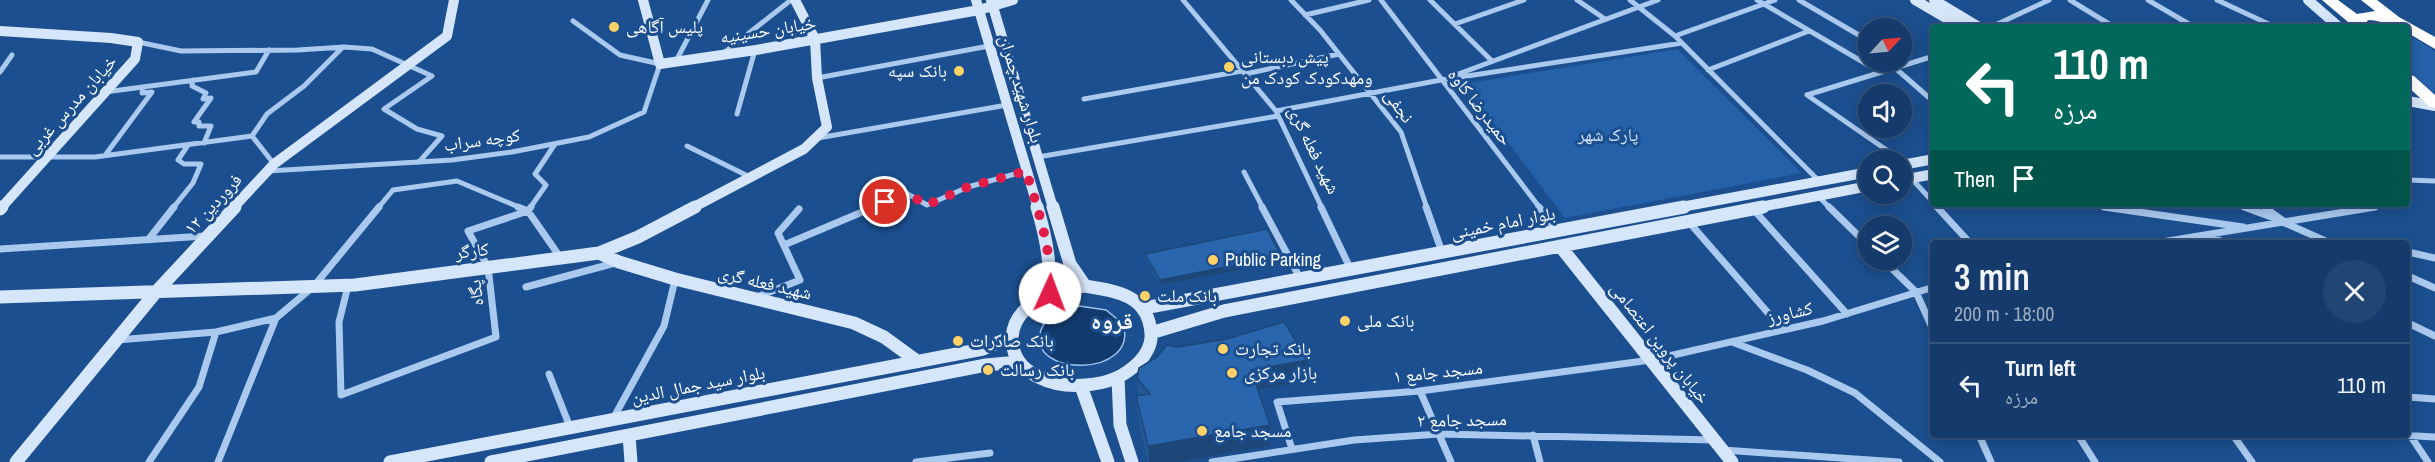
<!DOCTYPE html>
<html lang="en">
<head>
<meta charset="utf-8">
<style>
  :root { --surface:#143b6b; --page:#214673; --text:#f1f3f6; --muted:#9dadc1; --line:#33557e }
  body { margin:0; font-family:"Archivo Narrow","Noto Naskh Arabic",sans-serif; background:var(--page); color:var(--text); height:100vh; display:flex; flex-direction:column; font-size:22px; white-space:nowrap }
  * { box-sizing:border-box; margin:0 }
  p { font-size:20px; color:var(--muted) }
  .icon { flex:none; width:33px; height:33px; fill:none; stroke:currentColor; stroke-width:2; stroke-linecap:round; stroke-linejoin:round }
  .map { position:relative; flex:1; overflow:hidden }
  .details { position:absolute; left:1930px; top:240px; width:480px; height:198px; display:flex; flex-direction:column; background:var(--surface); border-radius:6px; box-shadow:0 3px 15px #0003,0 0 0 2px var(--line) }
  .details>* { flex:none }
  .top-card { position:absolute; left:1930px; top:24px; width:480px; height:183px; border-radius:6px; box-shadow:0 3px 15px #0003,0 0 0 2px var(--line); background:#00695c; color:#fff; overflow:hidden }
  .needle { width:39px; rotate:64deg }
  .buttons { position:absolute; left:1858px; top:18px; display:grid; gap:12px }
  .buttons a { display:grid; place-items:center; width:54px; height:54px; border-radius:50%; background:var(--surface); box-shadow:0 3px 15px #0003,0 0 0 2px var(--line); font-size:30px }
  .pin { position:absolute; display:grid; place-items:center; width:51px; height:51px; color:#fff; margin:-26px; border:3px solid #fff; border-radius:50%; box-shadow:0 2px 6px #0007 }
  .me { position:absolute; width:66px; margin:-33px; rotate:2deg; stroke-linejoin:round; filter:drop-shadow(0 0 4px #0008) }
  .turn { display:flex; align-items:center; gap:21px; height:126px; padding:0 24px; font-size:27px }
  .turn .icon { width:78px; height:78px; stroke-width:2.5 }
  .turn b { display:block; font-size:42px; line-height:51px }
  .then { display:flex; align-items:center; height:57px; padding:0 24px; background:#0003; gap:12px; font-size:22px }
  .round { display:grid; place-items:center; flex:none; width:63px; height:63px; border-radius:32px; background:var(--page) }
  .overview { display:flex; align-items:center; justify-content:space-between; height:102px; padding:0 24px }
  h1 { font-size:36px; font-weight:600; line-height:45px }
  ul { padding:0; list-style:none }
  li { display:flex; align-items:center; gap:18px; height:84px; padding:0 24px; border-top:2px solid var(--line) }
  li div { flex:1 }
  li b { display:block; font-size:22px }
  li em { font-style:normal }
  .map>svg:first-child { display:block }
  .green { fill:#2461a8 }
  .water { fill:#123a6d; stroke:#9cc4f0; stroke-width:1.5 }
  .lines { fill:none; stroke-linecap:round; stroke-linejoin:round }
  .street-far1 { stroke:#a9c9ee; stroke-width:5 }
  .street { stroke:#a9c9ee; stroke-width:7 }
  .secondary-far1 { stroke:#d6e6fa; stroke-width:10 }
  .secondary { stroke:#d6e6fa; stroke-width:13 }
  .highway { fill:#fff; fill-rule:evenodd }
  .wall { fill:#245895 }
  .shaded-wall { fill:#1d4779 }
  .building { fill:#2a66ad; stroke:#1d4779; stroke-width:1.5 }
  .route { stroke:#e11d48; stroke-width:10; stroke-dasharray:0 18 }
  .poi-dot { fill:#ffd166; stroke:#1b4f8f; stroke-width:2 }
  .labels { text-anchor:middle; stroke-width:6; stroke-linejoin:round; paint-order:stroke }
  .poi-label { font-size:18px; fill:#fff; stroke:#1b4f8f; text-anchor:start }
  .street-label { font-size:18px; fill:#fff; stroke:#1b4f8f }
  .park-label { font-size:18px; fill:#cfe3fa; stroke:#1b4f8f }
  .district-label { font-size:24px; font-weight:bold; fill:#fff; stroke:#1b4f8f }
</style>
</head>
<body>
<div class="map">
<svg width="2435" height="462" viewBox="0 0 2435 462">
  <rect width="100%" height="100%" fill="#1b4f8f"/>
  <path class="green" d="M2408,34L2435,51V94L2408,70Z
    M1677,49L1802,173L1565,218L1464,84Z"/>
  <path class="water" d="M1079,306L1106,310L1123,324C1140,378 1025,378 1041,330C1046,315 1064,309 1079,306Z"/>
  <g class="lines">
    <path class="street-far1" d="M1183,0L1276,111L1322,208
      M1291,0L1320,30L1401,132L1427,208
      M1381,0L1540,208
      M1430,0L1492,61
      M1577,0L1605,19
      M1630,0L1675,36L1819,181
      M1757,0L1880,72
      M1799,0L1869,41
      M2070,0L2114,27
      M2148,0L2194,27
      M2217,0L2275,27
      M1305,15L1369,0
      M1455,24L1524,0
      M1991,27L2049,0
      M1675,36L1775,0
      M138,42L181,51L298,50L344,47L372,49L432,76L384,109L417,129L442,136L419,162
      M725,52L791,0
      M676,61L708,0
      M1894,67L1934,102
      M1708,70L1809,31
      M0,72L12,55
      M1245,74L1339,54
      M1453,76L1658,0
      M817,78L989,46
      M193,80L192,86L206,93L203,99L211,98L194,122H199V126H211L204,143
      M105,92L256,72L269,50
      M1807,95L1934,56
      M1807,95L1901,160
      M1084,99L1242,71
      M1276,111L1441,80L1682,43
      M737,114L755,50
      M252,136L267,114L304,86L343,47
      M818,138L1007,105
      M687,146L750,177
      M106,154L152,92L142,93L143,87
      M0,157H95L252,136L274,164
      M1038,157L1278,116
      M268,171L452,160L512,152L589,137L644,112L660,64L620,55L573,21
      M1244,172L1263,208
      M1911,178L1934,203
      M2408,180L2435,181
      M1818,196L1830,208
      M1935,204L1939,208
      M2086,204L2114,208
      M2237,204L2248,208
      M2260,204L2266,208
      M173,208L193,183L201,164H184L178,160L188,145
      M378,208L393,190L457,181L521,208
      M530,208L546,185L535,174L555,144
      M871,208L906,193L927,205L968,187L1026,171
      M2373,208L2376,204"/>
    <path class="street" d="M518,207L528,211L560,257
      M1262,207L1300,278
      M1321,207L1351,270
      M1426,207L1442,252
      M1539,207L1557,230
      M1829,207L1869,246
      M1937,207L1970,243
      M2104,207L2243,227
      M2244,207L2285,222L2264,207
      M1753,209L1847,314
      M1688,221L1783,330
      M2285,223L2330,243
      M2207,235L2225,243
      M148,240L174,207
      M2156,243L2375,207
      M784,245L874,207
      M0,249L205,236
      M2408,252L2435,258
      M1883,260L1916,292L1934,332
      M2408,276L2435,288
      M348,286L339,322L341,395L496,337L488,267L468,231L528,211L531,207
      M526,287L615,263
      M757,297L800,280L778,233L799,209
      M2408,323L2435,336
      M117,340L216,332L276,318L314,286L379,207
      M1732,342L1807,370L1855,393L1940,462
      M549,374L570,427
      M1420,391L1451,462
      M2408,397L2435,399
      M614,417L664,326L675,280
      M1533,435L1540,462
      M1979,435L1991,462
      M2078,435L2095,462
      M2233,435L2252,462
      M2398,435L2435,437
      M2410,435L2428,462
      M1292,449L1277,402L1420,391L1651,360L1823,321L1934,287
      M1723,450L1899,462
      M149,462L199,387L216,332
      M218,462L276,318
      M916,462L990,453
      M1212,462L1354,440L1439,434L1714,440"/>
    <path class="secondary-far1" d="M643,0L660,64L756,50L979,10L1013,0
      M976,0L1038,208
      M991,0L1053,208
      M1915,0L1961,27
      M1934,0L1979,27
      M2308,0L2339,27
      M0,31L111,38L138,42L135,59L1,208
      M2408,101L2435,106
      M1902,165L1934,159
      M1902,180L1934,174
      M233,208L274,164L447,36L454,0
      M692,208L804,149L827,127L817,78L815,39L795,0
      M1676,208L1869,172
      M1755,208L1869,186"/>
    <path class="secondary" d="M1037,207C1046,236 1051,262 1050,293
      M1053,207L1070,264L1085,286
      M0,209L2,207
      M1560,246L1732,462
      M599,253L619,262L675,279L854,323L884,337L917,361
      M1085,286C1116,291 1149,295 1151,334C1152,344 1146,355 1139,362C1124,377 1108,383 1086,385C1055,388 1011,375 1012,337C1013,326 1018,316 1026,309C1042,294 1064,289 1085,286Z
      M0,297L355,285L599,253L638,237L695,207
      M1144,308L1684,207
      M1154,332L1224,311L1763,207
      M1118,378L1120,425L1132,462
      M1081,386L1108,462
      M629,435L631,462
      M16,462L156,292L235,207
      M390,462L983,349L1011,337
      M491,462L986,365L1019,362"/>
    <path class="highway" d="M2322,0H2338L2357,14L2375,11L2361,0H2377L2399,17L2435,37V49L2408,33V27C2394,27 2383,21 2369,20L2367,21L2368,27H2354Z
      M2408,74L2414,76L2435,95V108L2429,106L2408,87Z"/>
  </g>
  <path class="wall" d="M1145,254L1281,262L1160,285L1145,259Z
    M1137,378L1307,381L1258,390L1269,446L1178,462H1148L1138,417L1136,396H1138Z"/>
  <path class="shaded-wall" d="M1281,256V262L1160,285V280Z
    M1308,360L1307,381L1250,391L1251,370Z
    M1270,425L1269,446L1178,462H1149L1148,446Z"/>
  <path class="building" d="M1267,229L1281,256L1160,280L1145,254Z
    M1284,322L1308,360L1251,370L1270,425L1148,446L1136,396L1150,394L1137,378L1139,368L1157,357L1167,345L1177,347L1227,339Z"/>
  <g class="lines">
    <path class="route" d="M885,202L906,193L927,205L968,187L1026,171C1039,213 1052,249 1050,293"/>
  </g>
  <g class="poi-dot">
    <circle cx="614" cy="27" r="6"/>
    <circle cx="1229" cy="67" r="6"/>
    <circle cx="959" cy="71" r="6"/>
    <circle cx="1213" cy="260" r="6"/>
    <circle cx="1145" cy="296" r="6"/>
    <circle cx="1345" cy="321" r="6"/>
    <circle cx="958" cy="341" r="6"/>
    <circle cx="1223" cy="349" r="6"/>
    <circle cx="988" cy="370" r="6"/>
    <circle cx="1232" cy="373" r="6"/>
    <circle cx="1202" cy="431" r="6"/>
  </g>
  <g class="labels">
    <g class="poi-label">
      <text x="626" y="33">پلیس آگاهی</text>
      <text x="1241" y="63">پیش دبستانی<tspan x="1241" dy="21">ومهدکودک کودک من</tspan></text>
      <text x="947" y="77" text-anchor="end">بانک سپه</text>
      <text x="1225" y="266">Public Parking</text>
      <text x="1157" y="302">بانک ملت</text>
      <text x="1357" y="327">بانک ملی</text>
      <text x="970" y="347">بانک صادرات</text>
      <text x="1235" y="355">بانک تجارت</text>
      <text x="1000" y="376">بانک رسالت</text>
      <text x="1244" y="379">بازار مرکزی</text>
      <text x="1214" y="437">مسجد جامع</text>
    </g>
    <g class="street-label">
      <text transform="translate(768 30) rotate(-9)" y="6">خیابان حسینیه</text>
      <text transform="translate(1021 89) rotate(73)" y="6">بلوار شهید چمران</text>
      <text transform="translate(71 105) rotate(-48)" y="6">خیابان مدرس غربی</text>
      <text transform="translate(1399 106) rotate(54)" y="6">نجفی</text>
      <text transform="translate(1480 107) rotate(52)" y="6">حمیدرضا کاوه</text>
      <text transform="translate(482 140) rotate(-8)" y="6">کوچه سراب</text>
      <text transform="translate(1314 150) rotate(64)" y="6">شهید فعله گری</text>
      <text transform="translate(213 204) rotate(-47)" y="6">۱۲ فروردین</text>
      <text transform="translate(1503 223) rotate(-11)" y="6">بلوار امام خمینی</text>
      <text transform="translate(472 251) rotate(-7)" y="6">کارگر</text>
      <text transform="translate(765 283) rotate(13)" y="6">شهید فعله گری</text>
      <text transform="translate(476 293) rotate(-97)" y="6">پگاه</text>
      <text transform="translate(1790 313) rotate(-13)" y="6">کشاورز</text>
      <text transform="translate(1660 343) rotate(52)" y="6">خیابان پروین اعتصامی</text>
      <text transform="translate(1438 372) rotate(-6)" y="6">مسجد جامع ۱</text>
      <text transform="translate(698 385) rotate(-11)" y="6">بلوار سید جمال الدین</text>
      <text transform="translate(1462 420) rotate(-1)" y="6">مسجد جامع ۲</text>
    </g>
    <g class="park-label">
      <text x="1608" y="141">پارک شهر</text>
    </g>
    <g class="district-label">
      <text x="1112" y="329">قروه</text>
    </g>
  </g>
</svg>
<div class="buttons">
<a><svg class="needle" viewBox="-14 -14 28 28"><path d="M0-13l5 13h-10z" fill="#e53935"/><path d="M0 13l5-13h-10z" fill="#9dadc1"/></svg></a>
<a><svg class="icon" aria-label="sound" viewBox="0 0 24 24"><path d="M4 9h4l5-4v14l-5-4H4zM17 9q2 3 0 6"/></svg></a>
<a><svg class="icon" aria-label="search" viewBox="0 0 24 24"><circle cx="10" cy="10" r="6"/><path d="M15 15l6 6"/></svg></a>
<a><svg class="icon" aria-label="layers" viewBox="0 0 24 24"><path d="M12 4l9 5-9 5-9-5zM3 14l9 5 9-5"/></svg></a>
</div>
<div class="pin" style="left:885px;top:202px;background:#d93025"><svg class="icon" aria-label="arrive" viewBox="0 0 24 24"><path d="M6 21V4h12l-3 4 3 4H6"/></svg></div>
<svg class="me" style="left:1050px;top:293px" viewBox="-20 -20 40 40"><circle r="19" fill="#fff"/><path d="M0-13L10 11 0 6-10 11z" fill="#e11d48"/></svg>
<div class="top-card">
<div class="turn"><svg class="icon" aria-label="left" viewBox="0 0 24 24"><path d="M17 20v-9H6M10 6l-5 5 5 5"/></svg><div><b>110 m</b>مرزه</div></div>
<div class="then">Then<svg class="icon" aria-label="arrive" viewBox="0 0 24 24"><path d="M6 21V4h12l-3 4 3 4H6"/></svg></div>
</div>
<section class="details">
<div class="overview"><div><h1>3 min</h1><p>200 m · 18:00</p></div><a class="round"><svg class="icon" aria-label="close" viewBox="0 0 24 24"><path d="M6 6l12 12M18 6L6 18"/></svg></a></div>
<ul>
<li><svg class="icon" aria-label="left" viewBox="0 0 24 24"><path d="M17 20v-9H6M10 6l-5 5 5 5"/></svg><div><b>Turn left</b><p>مرزه</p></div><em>110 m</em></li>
</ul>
</section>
</div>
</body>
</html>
